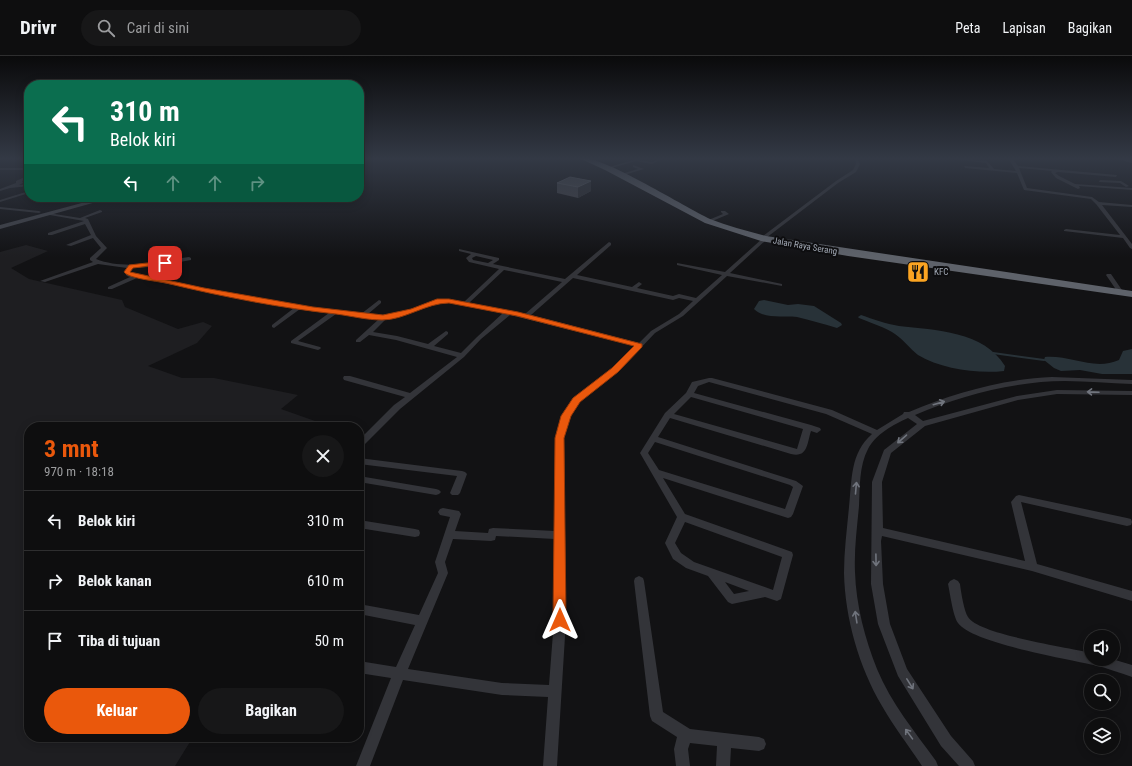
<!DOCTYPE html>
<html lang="id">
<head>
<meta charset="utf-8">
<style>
  :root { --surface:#0e0e0f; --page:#171718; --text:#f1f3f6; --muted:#9b9c9e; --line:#2e2e2f; --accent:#ea580c }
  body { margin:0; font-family:"Roboto Condensed",sans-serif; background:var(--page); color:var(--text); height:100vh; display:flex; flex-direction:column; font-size:15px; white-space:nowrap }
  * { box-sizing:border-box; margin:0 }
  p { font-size:13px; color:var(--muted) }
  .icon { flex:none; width:22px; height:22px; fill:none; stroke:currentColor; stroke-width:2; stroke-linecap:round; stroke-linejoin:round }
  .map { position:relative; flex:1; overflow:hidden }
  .side { position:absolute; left:24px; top:366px; width:340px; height:320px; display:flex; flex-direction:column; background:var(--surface); border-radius:16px; box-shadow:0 2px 10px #0003,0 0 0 1px var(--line) }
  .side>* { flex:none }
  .banner { position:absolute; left:24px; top:24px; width:340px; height:122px; border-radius:16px; box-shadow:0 2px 10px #0003,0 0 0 1px var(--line); background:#0b6e4f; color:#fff; overflow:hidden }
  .controls { position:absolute; left:1084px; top:574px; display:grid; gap:8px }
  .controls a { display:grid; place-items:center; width:36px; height:36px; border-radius:50%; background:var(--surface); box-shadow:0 2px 10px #0003,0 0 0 1px var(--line); font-size:20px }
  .pin { position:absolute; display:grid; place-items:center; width:34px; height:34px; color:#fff; margin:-17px; border-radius:8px; box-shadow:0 2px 6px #0006 }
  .me { position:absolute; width:44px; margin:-22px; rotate:0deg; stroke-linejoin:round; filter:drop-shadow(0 0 3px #0008) }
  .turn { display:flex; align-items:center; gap:14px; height:84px; padding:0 20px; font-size:18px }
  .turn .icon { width:52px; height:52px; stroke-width:2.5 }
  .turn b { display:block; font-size:28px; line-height:34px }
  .lanes { display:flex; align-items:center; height:38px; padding:0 20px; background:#0003; justify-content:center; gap:20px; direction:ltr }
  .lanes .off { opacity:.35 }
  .round { display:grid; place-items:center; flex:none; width:42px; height:42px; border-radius:21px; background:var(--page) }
  .overview { display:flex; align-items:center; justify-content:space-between; height:68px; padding:0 20px }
  h1 { font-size:24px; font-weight:700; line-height:30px; color:var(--accent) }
  .button { display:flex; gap:8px; margin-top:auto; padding:8px 20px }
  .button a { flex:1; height:46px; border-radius:24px; background:var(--accent); color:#fff; font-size:16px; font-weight:700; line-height:46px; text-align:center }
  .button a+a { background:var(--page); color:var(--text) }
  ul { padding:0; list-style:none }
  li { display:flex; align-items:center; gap:12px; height:60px; padding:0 20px; border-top:1px solid var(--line) }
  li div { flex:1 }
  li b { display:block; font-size:15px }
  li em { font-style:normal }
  header { display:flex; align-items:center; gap:24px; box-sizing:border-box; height:56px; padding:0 20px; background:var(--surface); border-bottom:1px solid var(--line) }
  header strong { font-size:19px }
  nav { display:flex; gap:22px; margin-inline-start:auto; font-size:14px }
  .search { width:280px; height:36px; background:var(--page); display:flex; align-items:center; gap:10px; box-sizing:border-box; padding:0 14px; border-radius:22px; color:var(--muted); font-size:15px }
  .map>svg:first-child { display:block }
  .built { fill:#1e1e21 }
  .water { fill:#283238 }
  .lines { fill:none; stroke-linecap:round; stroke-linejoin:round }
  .stream { stroke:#283238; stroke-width:2 }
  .street { fill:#333439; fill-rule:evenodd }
  .secondary { fill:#414349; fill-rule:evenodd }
  .highway { fill:#5e626a; fill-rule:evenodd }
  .wall { fill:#45464c }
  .shaded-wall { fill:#2c2d31 }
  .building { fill:#4f5157; stroke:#5c5f66 }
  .oneway { stroke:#70747d }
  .route { fill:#ea580c; stroke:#983908 }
  .labels { text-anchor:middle; stroke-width:4; stroke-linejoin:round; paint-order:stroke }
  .far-street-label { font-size:9px; fill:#a2a9b5; stroke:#0d0d0f }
  .far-poi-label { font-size:9px; fill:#a2a9b5; stroke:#0d0d0f; text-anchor:start }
</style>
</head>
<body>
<header>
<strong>Drivr</strong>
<div class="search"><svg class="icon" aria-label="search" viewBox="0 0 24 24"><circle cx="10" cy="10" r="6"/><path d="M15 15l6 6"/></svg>Cari di sini</div>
<nav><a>Peta</a><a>Lapisan</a><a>Bagikan</a></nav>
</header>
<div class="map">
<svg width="1132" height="710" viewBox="0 0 1132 710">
  <rect width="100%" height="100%" fill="#121214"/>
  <path class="built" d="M26,189L48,195L11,212L29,223L122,244L125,251L178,273L203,266L212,270L197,287L148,310L182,322H214L298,339L281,353L332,371H29V681H193L175,710H0V196Z"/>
  <path class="water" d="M764,244L788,249L798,248L814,250L841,267L842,269L837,272C824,268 810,264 797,261C783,259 765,264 754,253L759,245Z
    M861,259C873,263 886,268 899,270C935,274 984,275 1005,310L1004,315C978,318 941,313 918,299C910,293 904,284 895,278C887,272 868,266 859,262L858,261Z
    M1132,293V318H1102L1080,314L1061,315L1054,312L1044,304L1045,301C1071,299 1094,315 1119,304L1123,295Z"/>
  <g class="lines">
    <path class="stream" d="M993,297L1044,304"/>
    <path class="street" d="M601,102H605L593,106L591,105Z
      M640,102H644L640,104L652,106L660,102H664L652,108L636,105L608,113L606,112Z
      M855,102H857L860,108L856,116L838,127L766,182V184L730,217L782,228V230L727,220L683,260L655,277L618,316L579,345L570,360L564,382L566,564L557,710H543L548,641L502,639L403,624L370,710H356L391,622L359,617V605L396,611L415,569L359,558V548L419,559L438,517L435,506L450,461L440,459L438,456L440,453L443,452L459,455L461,458L455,475L488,477L489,473L493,472L555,475L556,382L562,360L573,342L612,312L635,290L510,259L481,283L464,301L400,353L362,391L359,392V384L394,349L405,341L344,324L343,322L344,320H350L410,337L457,301L396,284L369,279L360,286H356V284L379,263L336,258L298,285L320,291L321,292L320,293L318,294L291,287V285L329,257L300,253L274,272L272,271V269L294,252L137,222L112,233H108V231L130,221L127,220L124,216L127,212L98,208L45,226L40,225L93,206L90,204V202L101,192L93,182L71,190L66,189L91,179L85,168L52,179H48V177L84,165L50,159H48V157L80,162L100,154L102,155V156L85,162L88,163L96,180L107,192L96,203C116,211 140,209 161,206C171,205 179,202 189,201L191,202V204L151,211L133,212L130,216L131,218L284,247L361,258L379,244L381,245V247L368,258L381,259L397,257L440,244L449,243L464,246L499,213L469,206L466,202L471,198L459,195V193L499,202V204L493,208L565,223L609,186L611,187V189L577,219L632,231L639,226L642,228L637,232L673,240L679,238L696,242L722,219L677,209V207L725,216L763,182V180L836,125L853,114L856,108ZM476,200L493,204L488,207L473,204L472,202ZM504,214L562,226L525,258L469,247ZM573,222L673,244L679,242L693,245L679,258L651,275L639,287L531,259ZM449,247L503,257L477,281L461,297L434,290L448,278V276L446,275L428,288L397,280L373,276L386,263L401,260L433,249ZM496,480L555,483L554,564L549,629L502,627L408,613L448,517L445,506L453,483L491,485L495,484Z
      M1008,102H1012L1018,110L1117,119L1116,121L1058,116L1055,117L1059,120L1075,128L1132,132V134L1079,130L1080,132L1078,133L1056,122L1051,116L1052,115L1019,112L1027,132L1092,141L1099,146L1132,149V151L1102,149L1132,188V193L1130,192L1123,182L1064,175V174L1066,173L1120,179L1096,148L1091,143L1024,134L1017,117L965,112L964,110L989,112L986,107L960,104L962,103L987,105L994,113L1016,115Z
      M633,109L644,113L621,120V118L638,113L633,111Z
      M0,112H29V114H0Z
      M29,119V122L22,125L23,127L19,129L29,128V130L10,132L0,135V133L16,127V125Z
      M1100,124L1121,125L1129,130L1126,131L1120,127L1099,126Z
      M29,135V137L0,146V144Z
      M0,151L39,155L41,156L39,157L0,153Z
      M721,155H725L729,158L710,166L706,165L723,158L721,156Z
      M1107,218H1111L1124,237L1123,238H1119L1106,219Z
      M1052,321L1132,324V328C1102,327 1071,323 1041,326C998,330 954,342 915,359L923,365L1017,340L1057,334L1132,335V339L1057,338L1018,344L925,370L891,397L882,426L883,472L1025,505L1011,446L1016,440L1019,439L1127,462L1131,463L1132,466L1131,469L1127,470L1021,446L1037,508L1132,535V545L1032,515L882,480L881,485L883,528L890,568L907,613L951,680L973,705L975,710H959L941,690L898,620L878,568L871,528L872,426L884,394L917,368L908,362C894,368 875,379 868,393C859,410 860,431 859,450C857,472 854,494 855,516C856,549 865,583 877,613C891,647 915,676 936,705L938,710H922C909,690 894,671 882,650C859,611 845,562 844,517C844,495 847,473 849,451C852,424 850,397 872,378L826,358L709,326L698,330L694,337L811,369L820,372L821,374L817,377L811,375C807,387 808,402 791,398L670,362L658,381L796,425L803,430L793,458L791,461L788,462L663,422L685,458L792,496L793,499L781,543L777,545L765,541L732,548L728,546L708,520L686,512L673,503L665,487L677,461L640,397L665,357L686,337L692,326L709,322H712L832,354L877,374L903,358L904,356H909C953,337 1004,323 1052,321ZM691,341L803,373L797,393L674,358ZM655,386L790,429L793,431L785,453L659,414L648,397ZM685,466L782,501L773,534L694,506L681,497L675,487ZM725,526L749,535L734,538Z
      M359,402L462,415L465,416L467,418L460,437L458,439H452L450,437L457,420L359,408Z
      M359,420L436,433L439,434L441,436L439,438L436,439L359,426Z
      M359,464L415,473L419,474L420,477L419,480L415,481L359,472Z
      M639,520L643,522L644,525L663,656L690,673L759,681L764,683L766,688L764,693L759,695L731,692L730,710H716L717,690L690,687L688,693L690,710H676L674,693L677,681L652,665L650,660L634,525L635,522Z
      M954,523L958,525L960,528C961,536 964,555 968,561C979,579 1068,591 1091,597V603H1112L1132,609V621C1120,617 1107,612 1094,609C1067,603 972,587 958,567C953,560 950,537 948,528L950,525Z"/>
    <path class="secondary" d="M1113,102L1132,103V107Z
      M104,141H114L0,173V169Z"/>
    <path class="highway" d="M579,102C601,98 684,151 710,163C728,170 747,175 766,180L1132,235V241L848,200L761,185L705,167L605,114Z"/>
  </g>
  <path class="wall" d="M570,121L591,135L578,142L557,137V127Z"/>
  <path class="shaded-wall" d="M591,125V135L578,142V131Z"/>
  <path class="building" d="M570,121L591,125L578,131L557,127Z"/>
  <defs><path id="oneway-shaft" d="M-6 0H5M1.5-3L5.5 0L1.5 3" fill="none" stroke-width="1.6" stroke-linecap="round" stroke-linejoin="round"/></defs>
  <g class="oneway">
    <use href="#oneway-shaft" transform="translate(1093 336) rotate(-178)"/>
    <use href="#oneway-shaft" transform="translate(939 347) rotate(-16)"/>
    <use href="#oneway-shaft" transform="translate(902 383) rotate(139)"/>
    <use href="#oneway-shaft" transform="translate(856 432) rotate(-85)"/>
    <use href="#oneway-shaft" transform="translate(876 504) rotate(89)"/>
    <use href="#oneway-shaft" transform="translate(856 561) rotate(-99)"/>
    <use href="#oneway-shaft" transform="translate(910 628) rotate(58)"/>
    <use href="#oneway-shaft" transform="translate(909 678) rotate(-126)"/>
  </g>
  <linearGradient id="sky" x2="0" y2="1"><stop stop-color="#0a0a0b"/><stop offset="0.51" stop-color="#333945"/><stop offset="1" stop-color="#333945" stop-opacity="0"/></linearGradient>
  <rect width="1132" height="201" fill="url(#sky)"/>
  <path class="route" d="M165,205H167V208L133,212L130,216L204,232L313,251L383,259L411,253L437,243H449L518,256L642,288V291L618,316L580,346L571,360L564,382L566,564L564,568L560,570L555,568L553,564L555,382L561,360L573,342L612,312L634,290L517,260L449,247C426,247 405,264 382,264C367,264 351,260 336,258C281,252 224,241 170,228C159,225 129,223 124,216L129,209Z"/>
  <defs>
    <g id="restaurant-square" transform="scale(1.15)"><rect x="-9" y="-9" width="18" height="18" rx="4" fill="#fba422" stroke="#0d0d0f"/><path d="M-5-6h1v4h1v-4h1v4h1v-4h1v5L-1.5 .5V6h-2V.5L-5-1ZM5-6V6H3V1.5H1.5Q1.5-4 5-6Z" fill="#111"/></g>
  </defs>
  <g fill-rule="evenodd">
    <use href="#restaurant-square" x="918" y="216"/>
  </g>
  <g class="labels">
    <g class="far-street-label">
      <text transform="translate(805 190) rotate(10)" y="3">Jalan Raya Serang</text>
    </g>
    <g class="far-poi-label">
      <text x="934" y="219">KFC</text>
    </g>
  </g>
</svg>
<div class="controls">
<a><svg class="icon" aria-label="sound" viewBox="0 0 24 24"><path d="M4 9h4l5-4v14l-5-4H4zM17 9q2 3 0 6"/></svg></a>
<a><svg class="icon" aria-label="search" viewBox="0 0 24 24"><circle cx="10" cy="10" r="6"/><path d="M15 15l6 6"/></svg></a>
<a><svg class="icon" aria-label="layers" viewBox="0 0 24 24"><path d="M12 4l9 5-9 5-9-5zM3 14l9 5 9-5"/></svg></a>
</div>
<div class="pin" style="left:165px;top:207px;background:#d93025"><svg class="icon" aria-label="arrive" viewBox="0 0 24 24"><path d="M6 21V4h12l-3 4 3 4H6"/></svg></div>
<svg class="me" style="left:560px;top:564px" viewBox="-20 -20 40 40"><path d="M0-17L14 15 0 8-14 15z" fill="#ea580c" stroke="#fff" stroke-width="4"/></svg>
<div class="banner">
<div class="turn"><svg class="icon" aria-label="left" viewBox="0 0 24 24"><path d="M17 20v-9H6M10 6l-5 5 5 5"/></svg><div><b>310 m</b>Belok kiri</div></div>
<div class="lanes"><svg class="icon" aria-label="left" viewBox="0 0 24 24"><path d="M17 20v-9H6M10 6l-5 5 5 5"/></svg><svg class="icon off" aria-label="ahead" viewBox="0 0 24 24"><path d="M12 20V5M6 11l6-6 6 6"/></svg><svg class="icon off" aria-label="ahead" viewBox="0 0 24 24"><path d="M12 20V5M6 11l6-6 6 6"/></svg><svg class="icon off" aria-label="right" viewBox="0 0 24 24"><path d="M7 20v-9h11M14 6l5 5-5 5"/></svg></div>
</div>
<section class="side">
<div class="overview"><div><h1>3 mnt</h1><p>970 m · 18:18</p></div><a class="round"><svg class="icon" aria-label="close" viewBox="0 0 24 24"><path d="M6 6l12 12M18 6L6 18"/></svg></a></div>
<ul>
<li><svg class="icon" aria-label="left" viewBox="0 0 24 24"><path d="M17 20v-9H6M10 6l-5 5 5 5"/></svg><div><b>Belok kiri</b></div><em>310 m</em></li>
<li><svg class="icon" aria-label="right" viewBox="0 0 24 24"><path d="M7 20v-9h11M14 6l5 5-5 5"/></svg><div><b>Belok kanan</b></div><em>610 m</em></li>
<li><svg class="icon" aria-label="arrive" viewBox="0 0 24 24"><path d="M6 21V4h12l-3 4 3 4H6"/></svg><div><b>Tiba di tujuan</b></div><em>50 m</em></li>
</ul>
<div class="button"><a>Keluar</a><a>Bagikan</a></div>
</section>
</div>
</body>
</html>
